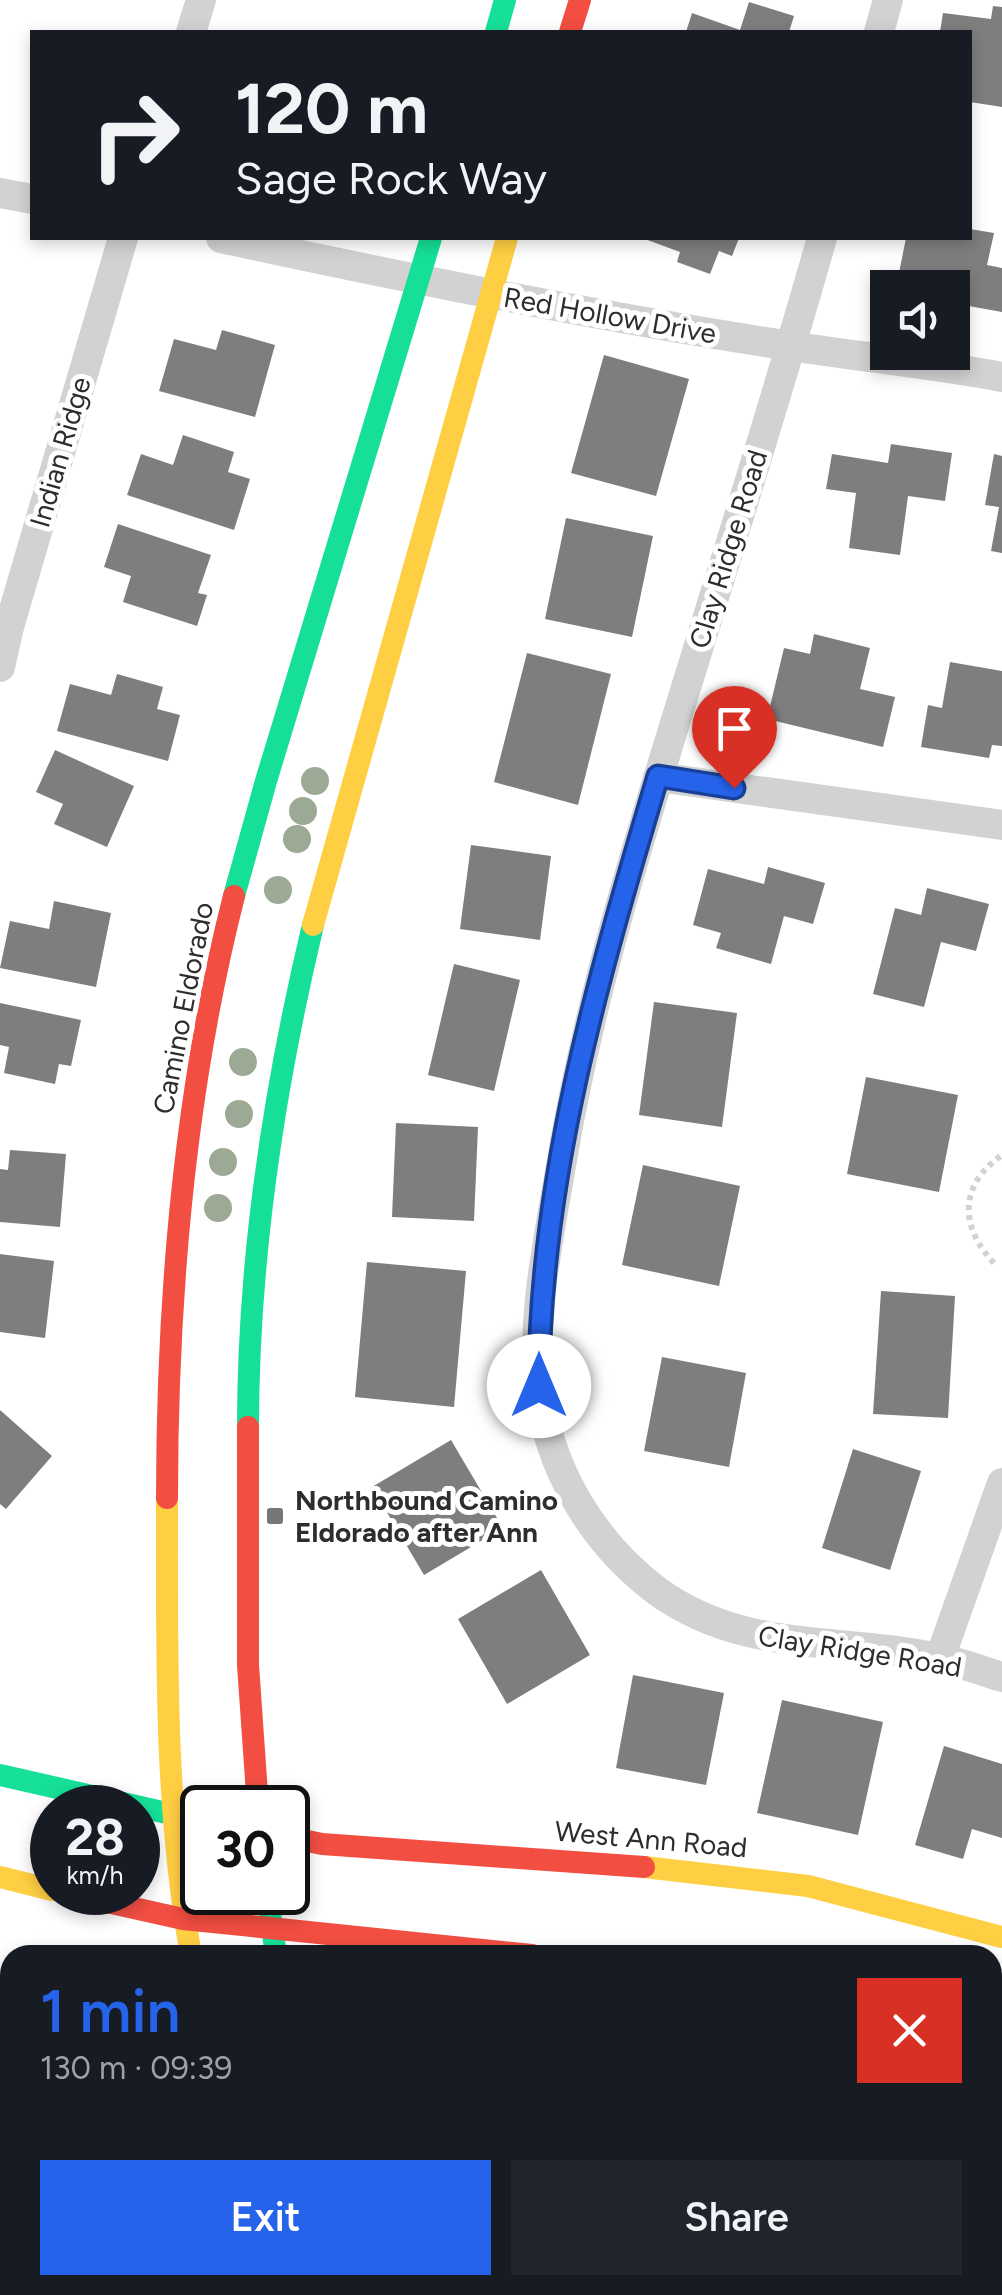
<!DOCTYPE html>
<html lang="en">
<head>
<meta charset="utf-8">
<style>
  :root { --surface:#171b24; --page:#20242c; --text:#f1f3f6; --muted:#9ea1a6; --accent:#2563eb }
  body { margin:0; font-family:Figtree,sans-serif; background:var(--page); color:var(--text); height:100vh; display:flex; flex-direction:column; font-size:38px; white-space:nowrap }
  * { box-sizing:border-box; margin:0 }
  p { font-size:32px; color:var(--muted) }
  .icon { flex:none; width:55px; height:55px; fill:none; stroke:currentColor; stroke-width:2; stroke-linecap:round; stroke-linejoin:round }
  .map { position:relative; flex:1; overflow:hidden }
  .drawer { position:absolute; left:0px; top:1945px; width:1002px; height:350px; display:flex; flex-direction:column; background:var(--surface); border-radius:30px 30px 0 0; box-shadow:0 5px 15px #0003 }
  .drawer>* { flex:none }
  .banner { position:absolute; left:30px; top:30px; width:942px; height:210px; border-radius:0px; box-shadow:0 5px 15px #0003; background:#171b24; color:var(--text); overflow:hidden }
  .tools { position:absolute; left:870px; top:270px; display:grid; gap:20px }
  .tools a { display:grid; place-items:center; width:100px; height:100px; border-radius:0px; background:var(--surface); box-shadow:0 5px 15px #0003; font-size:50px }
  .speed { position:absolute; left:30px; top:1785px; display:flex; gap:20px; font-size:50px; font-weight:700; text-align:center }
  .speed>* { display:grid; place-content:center; width:130px; height:130px; border-radius:50%; background:var(--surface); box-shadow:0 5px 15px #0003; line-height:1 }
  .speed small { font-size:25px; font-weight:400 }
  .speed .limit { border:5px solid #111; border-radius:15px; background:#fff; color:#111 }
  .pin { position:absolute; display:grid; place-items:center; width:85px; height:85px; color:#fff; margin:-102px -42px; border-radius:50% 50% 50% 0; rotate:-45deg; box-shadow:0 0 10px #0007 }
  .pin .icon { rotate:45deg }
  .me { position:absolute; width:110px; margin:-55px; rotate:0deg; stroke-linejoin:round; filter:drop-shadow(0 0 8px #0008) }
  .turn { display:flex; align-items:center; gap:35px; height:210px; padding:0 40px; font-size:45px }
  .turn .icon { width:130px; height:130px; stroke-width:2.5 }
  .turn b { display:block; font-size:70px; line-height:85px }
  .round { display:grid; place-items:center; flex:none; width:105px; height:105px; border-radius:0px; background:var(--page) }
  .overview { display:flex; align-items:center; justify-content:space-between; height:170px; padding:0 40px }
  h1 { font-size:60px; font-weight:600; line-height:75px; color:var(--accent) }
  .action { display:flex; gap:20px; margin-top:auto; padding:20px 40px }
  .action a { flex:1; height:115px; border-radius:0px; background:var(--accent); color:#fff; font-size:40px; font-weight:600; line-height:115px; text-align:center }
  .action a+a { background:var(--page); color:var(--text) }
  .map>svg:first-child { display:block }
  .building { fill:#7e7e7e }
  .lines { fill:none; stroke-linecap:round; stroke-linejoin:round }
  .path { stroke:#d2d2d2; stroke-width:6; stroke-dasharray:5 5; stroke-linecap:butt }
  .lane { stroke:#d2d2d2; stroke-width:15 }
  .street { stroke:#d2d2d2; stroke-width:30 }
  .fast { stroke:#16e098; stroke-width:22 }
  .slow { stroke:#ffcf43; stroke-width:22 }
  .jam { stroke:#f24e42; stroke-width:22 }
  .tree { fill:#9caa95 }
  .route-casing { stroke:#184099; stroke-width:25 }
  .route { stroke:#2563eb; stroke-width:18 }
  .poi-dot { fill:#767676; stroke:#fff; stroke-width:4 }
  .labels { text-anchor:middle; stroke-width:10; stroke-linejoin:round; paint-order:stroke }
  .street-label { font-size:28px; fill:#2d2d2d; stroke:#fff }
  .poi-label { font-size:28px; font-weight:bold; fill:#2d2d2d; stroke:#fff; text-anchor:start }
</style>
</head>
<body>
<div class="map">
<svg width="1002" height="2295" viewBox="0 0 1002 2295">
  <rect width="100%" height="100%" fill="#fff"/>
  <path class="building" d="M749,2L794,16L789,32H686L692,13L740,30Z
    M993,6L1002,7V107L970,102V32H940L943,13L991,19Z
    M970,229L994,233L987,265L1002,268V312L952,303V288H896L906,238H970Z
    M642,238H739L732,256L719,251L710,274L677,262L680,252Z
    M222,330L275,345L255,417L159,391L174,339L216,350Z
    M604,355L689,379L656,496L571,473Z
    M183,435L234,452L228,472L250,479L234,530L127,495L141,454L173,465Z
    M891,444L952,453L945,501L908,496L900,555L849,548L856,493L826,489L832,454L888,463Z
    M994,454L1002,456V553L991,551L999,507L985,505Z
    M566,518L653,536L632,637L545,619Z
    M118,524L211,555L198,593L207,595L197,626L123,602L131,576L104,567Z
    M814,634L870,648L860,689L895,697L883,747L767,719L784,648L810,654Z
    M527,653L611,674L578,805L494,782Z
    M950,662L1002,671V746L992,745L989,758L921,747L928,705L942,708Z
    M117,674L163,687L157,709L180,715L168,761L57,731L70,684L111,695Z
    M55,750L134,786L107,847L54,824L63,804L36,792Z
    M471,845L551,856L540,940L460,929Z
    M768,867L825,883L813,924L784,916L771,964L716,948L721,933L693,925L708,869L764,884Z
    M927,888L989,904L976,951L941,942L924,1007L873,994L895,908L921,915Z
    M54,901L111,913L96,987L0,968L10,921L49,929Z
    M454,964L520,980L494,1091L428,1075Z
    M654,1002L737,1013L722,1127L639,1115Z
    M0,1003L81,1020L71,1066L59,1064L55,1084L4,1073L9,1047L0,1045Z
    M866,1077L958,1095L939,1192L847,1174Z
    M396,1123L478,1127L474,1221L392,1217Z
    M10,1150L66,1154L60,1227L0,1222V1169L8,1170Z
    M643,1165L740,1186L719,1286L622,1265Z
    M0,1254L54,1261L45,1338L0,1332Z
    M367,1262L466,1271L454,1407L355,1397Z
    M881,1291L955,1296L948,1418L873,1414Z
    M662,1357L746,1373L729,1467L644,1451Z
    M0,1410L52,1456L6,1509L0,1504Z
    M451,1440L503,1528L424,1575L372,1487Z
    M853,1449L921,1471L890,1570L822,1548Z
    M541,1570L590,1655L507,1704L458,1619Z
    M633,1675L724,1693L706,1785L616,1768Z
    M782,1700L883,1722L858,1835L757,1813Z
    M944,1746L1002,1764V1838L972,1829L963,1859L915,1845Z
    M10,2080V2285H66L69,2295H0V2083Z"/>
  <g class="lines">
    <path class="path" d="M994,1263C959,1226 959,1185 1002,1155"/>
    <path class="lane" d="M992,2142L1002,2112
      M992,2253L1002,2236
      M992,2273L1002,2279
      M540,2295L545,2285
      M920,2295L925,2285"/>
    <path class="street" d="M191,32L201,0
      M879,32L888,0
      M0,193L32,199
      M221,238C410,279 600,317 791,346C861,357 932,364 1002,377
      M822,238C779,390 731,542 684,694C637,846 590,997 563,1154C551,1227 531,1313 539,1387C548,1468 592,1542 657,1591C745,1655 843,1636 942,1659C962,1663 982,1671 1002,1677
      M0,667L9,627L123,238
      M658,777L1002,825
      M940,1658L1002,1483"/>
    <path class="fast" d="M496,32L505,0
      M234,896L266,781L431,238
      M248,1427C248,1258 274,1088 313,925
      M0,1775L202,1821
      M267,1892L276,1955
      M271,2285L274,2295"/>
    <path class="slow" d="M313,925L507,238
      M167,1498C167,1650 164,1805 191,1955
      M644,1867L808,1886L1002,1937
      M0,1877L52,1890
      M992,2036L1002,2039"/>
    <path class="jam" d="M570,32L580,0
      M248,1427V1665L258,1808
      M167,1498C167,1296 184,1092 234,896
      M288,1837L322,1844L644,1867
      M62,1892L183,1919L532,1955
      M353,2285L356,2295"/>
  </g>
  <g class="tree">
    <circle cx="315" cy="781" r="14"/>
    <circle cx="303" cy="811" r="14"/>
    <circle cx="297" cy="839" r="14"/>
    <circle cx="278" cy="890" r="14"/>
    <circle cx="243" cy="1062" r="14"/>
    <circle cx="239" cy="1114" r="14"/>
    <circle cx="223" cy="1162" r="14"/>
    <circle cx="218" cy="1208" r="14"/>
  </g>
  <g class="lines">
    <g class="route-casing">
      <path id="route" d="M539,1386C539,1179 599,974 658,776L734,788"/>
    </g>
    <use href="#route" class="route"/>
  </g>
  <rect class="poi-dot" x="265" y="1506" width="20" height="20" rx="5"/>
  <g class="labels">
    <g class="street-label">
      <text transform="translate(610 315) rotate(10)" y="10">Red Hollow Drive</text>
      <text transform="translate(60 452) rotate(-74)" y="10">Indian Ridge</text>
      <text transform="translate(728 549) rotate(-73)" y="10">Clay Ridge Road</text>
      <text transform="translate(183 1008) rotate(-79)" y="10">Camino Eldorado</text>
      <text transform="translate(860 1651) rotate(9)" y="10">Clay Ridge Road</text>
      <text transform="translate(651 1839) rotate(5)" y="10">West Ann Road</text>
    </g>
    <g class="poi-label">
      <text x="295" y="1510">Northbound Camino<tspan x="295" dy="32">Eldorado after Ann</tspan></text>
    </g>
  </g>
</svg>
<div class="tools">
<a><svg class="icon" aria-label="sound" viewBox="0 0 24 24"><path d="M4 9h4l5-4v14l-5-4H4zM17 9q2 3 0 6"/></svg></a>
</div>
<div class="speed"><div>28<small>km/h</small></div><div class="limit">30</div></div>
<div class="pin" style="left:734px;top:788px;background:#d93025"><svg class="icon" aria-label="arrive" viewBox="0 0 24 24"><path d="M6 21V4h12l-3 4 3 4H6"/></svg></div>
<svg class="me" style="left:539px;top:1386px" viewBox="-20 -20 40 40"><circle r="19" fill="#fff"/><path d="M0-13L10 11 0 6-10 11z" fill="#2563eb"/></svg>
<div class="banner">
<div class="turn"><svg class="icon" aria-label="right" viewBox="0 0 24 24"><path d="M7 20v-9h11M14 6l5 5-5 5"/></svg><div><b>120 m</b>Sage Rock Way</div></div>
</div>
<section class="drawer">
<div class="overview"><div><h1>1 min</h1><p>130 m · 09:39</p></div><a class="round" style="background:#d93025;color:#fff"><svg class="icon" aria-label="close" viewBox="0 0 24 24"><path d="M6 6l12 12M18 6L6 18"/></svg></a></div>
<div class="action"><a>Exit</a><a>Share</a></div>
</section>
</div>
</body>
</html>
